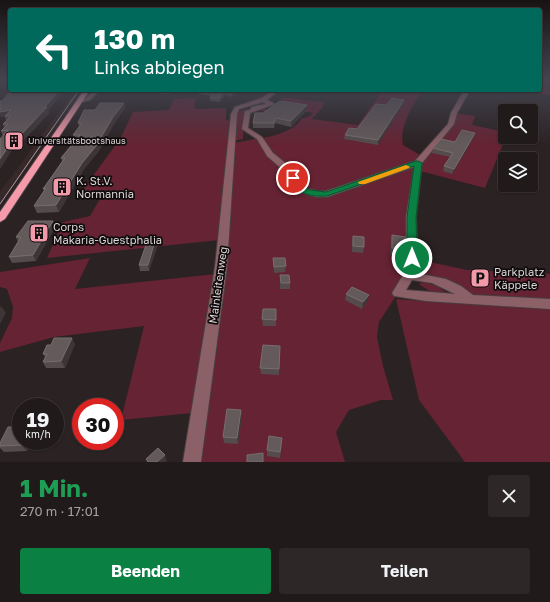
<!DOCTYPE html>
<html lang="de">
<head>
<meta charset="utf-8">
<style>
  :root { --surface:#201a1a; --page:#2d2727; --text:#f1f3f6; --muted:#a2a1a2; --line:#3d3839; --accent:#0b8043 }
  body { margin:0; font-family:"Golos Text",sans-serif; background:var(--page); color:var(--text); height:100vh; display:flex; flex-direction:column; font-size:15px; white-space:nowrap }
  * { box-sizing:border-box; margin:0 }
  p { font-size:13px; color:var(--muted) }
  .icon { flex:none; width:22px; height:22px; fill:none; stroke:currentColor; stroke-width:2; stroke-linecap:round; stroke-linejoin:round }
  .map { position:relative; height:462px; overflow:hidden }
  .drawer { display:flex; flex-direction:column; background:var(--surface); flex:1 }
  .drawer>* { flex:none }
  .guide { position:absolute; left:8px; top:8px; width:534px; height:84px; border-radius:4px; box-shadow:0 1px 3px #0004,0 0 0 1px var(--line); background:#00695c; color:#fff; overflow:hidden }
  .controls { position:absolute; left:498px; top:104px; display:grid; gap:8px }
  .controls a { display:grid; place-items:center; width:40px; height:40px; border-radius:4px; background:var(--surface); box-shadow:0 1px 3px #0004,0 0 0 1px var(--line); font-size:20px }
  .speed { position:absolute; left:12px; top:398px; display:flex; gap:8px; font-size:20px; font-weight:700; text-align:center }
  .speed>* { display:grid; place-content:center; width:52px; height:52px; border-radius:50%; background:var(--surface); box-shadow:0 1px 3px #0004,0 0 0 1px var(--line); line-height:1 }
  .speed small { font-size:10px; font-weight:400 }
  .speed .limit { border:6px solid #d22; background:#fff; color:#111 }
  .pin { position:absolute; display:grid; place-items:center; width:34px; height:34px; color:#fff; margin:-17px; border:2px solid #fff; border-radius:50%; box-shadow:0 1px 4px #0007 }
  .me { position:absolute; width:44px; margin:-22px; rotate:0deg; stroke-linejoin:round; filter:drop-shadow(0 0 3px #0008) }
  .turn { display:flex; align-items:center; gap:14px; height:84px; padding:0 20px; font-size:18px }
  .turn .icon { width:52px; height:52px; stroke-width:2.5 }
  .turn b { display:block; font-size:28px; line-height:34px }
  .round { display:grid; place-items:center; flex:none; width:42px; height:42px; border-radius:4px; background:var(--page) }
  .head { display:flex; align-items:center; justify-content:space-between; height:68px; padding:0 20px }
  h1 { font-size:24px; font-weight:700; line-height:30px; color:#1e9e55 }
  .button { display:flex; gap:8px; margin-top:auto; padding:8px 20px }
  .button a { flex:1; height:46px; border-radius:4px; background:var(--accent); color:#fff; font-size:16px; font-weight:700; line-height:46px; text-align:center }
  .button a+a { background:var(--page); color:var(--text) }
  .map>svg:first-child { display:block }
  .built { fill:#38282a }
  .green { fill:#652333 }
  .lines { fill:none; stroke-linecap:round; stroke-linejoin:round }
  .minor-casing { stroke:#473f40; stroke-width:2 }
  .major-casing { stroke:#473f40; stroke-width:2 }
  .minor { fill:#8c6067; fill-rule:evenodd }
  .major { fill:#f59aaa; fill-rule:evenodd }
  .tram { stroke:#a49d9e; stroke-width:1 }
  .wall { fill:#554b4c }
  .shaded-wall { fill:#3e3536 }
  .building { fill:#645a5b; stroke:#776e6f }
  .route { fill:#0b8043; stroke:#07532c }
  .slow { fill:#f59e0b }
  .labels { text-anchor:middle; stroke-width:3.5; stroke-linejoin:round; paint-order:stroke }
  .far-poi-label { font-size:9px; fill:#ddd6d7; stroke:#100c0d; text-anchor:start }
  .poi-label { font-size:11px; fill:#ddd6d7; stroke:#100c0d; text-anchor:start }
  .street-label { font-size:11px; fill:#ddd6d7; stroke:#100c0d }
</style>
</head>
<body>
<div class="map">
<svg width="550" height="462" viewBox="0 0 550 462">
  <rect width="100%" height="100%" fill="#2b2223"/>
  <path class="built" d="M75,90H82L0,206V192Z"/>
  <path class="green" d="M540,80H550V95L516,90H540Z
    M383,90H423C413,104 399,127 403,145L420,155L414,161L321,192L305,189L274,154L263,138C274,136 296,130 301,119L310,116L313,113C296,108 275,121 259,109L264,108L266,110L278,105L276,104L283,101L280,98H290L324,102L322,108L312,119L358,125Z
    M195,98V109L226,108V120L231,121L220,240L47,258L63,222L90,216L105,190L81,192L120,139L133,112L169,110L174,99Z
    M251,108L244,113L243,139L233,141L236,112Z
    M454,113L475,116L472,125L505,132L506,137L485,188L420,171L415,217L416,259L467,270L550,274V304L470,299L456,289L409,276L379,322L377,337L383,366L393,400H381L349,410L336,432L345,462H199L234,143L260,138L300,187L316,194L418,163L451,124Z
    M90,258L75,289L216,274L192,413L121,420L144,326L54,337L0,352V343L12,318L13,307L7,289L0,287V272Z
    M424,282L437,286L447,293L431,292L420,285L419,284Z
    M396,299L477,305L550,307V462H465L419,400Z"/>
  <g class="lines">
    <g class="minor-casing">
      <path id="minor" d="M94,90H100L90,100L78,103V101L86,98Z
        M273,90H279L267,100L275,104L250,113L248,128L262,137L273,153L289,166L306,188L317,191H326L415,161L448,124L451,113L464,90H470L457,113L454,124L422,163L416,217L418,265L416,273L446,279L461,286L473,295L550,299V309L426,301L394,296L392,293L403,275L406,265V217L414,167L327,197H316L300,192L283,170L267,156L257,139L242,129L245,111L250,110L252,107L266,104L263,102L239,109L237,114L227,267L201,462H183L215,267L231,114L235,107L262,98ZM412,280L432,283L455,294L406,290Z"/>
    </g>
    <g class="major-casing">
      <path id="major" d="M84,90H90L5,219L0,222V212Z"/>
    </g>
    <use href="#minor" class="minor"/>
    <use href="#major" class="major"/>
    <path class="tram" d="M0,204L79,90"/>
  </g>
  <path class="wall" d="M12,90H65L48,110L49,113L20,144H16L3,136L1,131L4,128L3,124L6,121L5,117H0L2,101Z
    M161,90H171L170,94H161Z
    M241,90L232,97L225,95L220,102L210,101V98L211,96L198,94V91Z
    M124,103L125,108L115,122L98,152L84,169L59,212L37,213L34,206L44,191L43,189L62,161L61,158L75,141L73,135L79,127L78,123L95,110Z
    M403,104L378,145L344,139L345,135L357,129L386,105Z
    M307,105V110L291,127L275,123L274,128H253V123L263,113Z
    M475,133L474,137L452,174L443,171L444,166L450,157L432,153L433,148L455,142Z
    M53,221L55,227L36,261L12,263L9,257L18,242L16,237Z
    M392,235L406,250L404,256L390,254L391,241Z
    M353,236L364,247L363,253L352,252V242Z
    M155,241L157,247L149,271H140L139,265Z
    M273,258L286,266L285,272L274,273Z
    M280,275L290,283V289H280Z
    M346,294L367,302L362,309L345,300Z
    M276,309V326H263L262,319Z
    M75,344L65,368H46L43,362L45,357L43,354L51,345Z
    M280,346L279,375L261,374L260,368Z
    M241,410L242,416L238,444L224,443L223,437Z
    M21,441H31L27,451L4,452L0,448V443Z
    M88,441H106L105,444L90,445Z
    M282,444L280,458L267,456V450Z"/>
  <path class="shaded-wall" d="M59,90H65L48,110L49,113L20,144L18,138Z
    M236,90H241L232,97V93Z
    M225,91V95L220,102V98Z
    M404,100L403,104L378,145V140Z
    M124,103L125,108L115,122L98,152L84,169L59,212L56,205L82,163L113,117Z
    M307,105V110L291,127V121Z
    M11,110L5,116V117H0V112Z
    M475,133L474,137L452,174L454,169Z
    M14,138L16,144L0,169V159Z
    M53,221L55,227L36,261L33,255Z
    M155,241L157,247L149,271L148,265Z
    M369,295L367,302L362,309L363,302Z
    M1,306L6,313L0,324V308Z
    M72,338L75,344L65,368L61,361Z
    M241,410L242,416L238,444L237,438Z
    M24,441H31L27,451L22,445Z
    M165,455L167,461L165,462H157Z"/>
  <path class="building" d="M12,90H59L44,108L47,107L18,138H14L0,159V139L8,130L1,131L8,124H3L11,116H5L11,110L0,112V101H2Z
    M161,90H169V91H160Z
    M199,90H236L232,93L225,91L220,98H210L214,93L198,91Z
    M392,98L404,100L378,140L345,135L349,128L357,129L376,104L386,105Z
    M280,101L307,105L291,121L275,118L274,123H253L255,113H263Z
    M100,103H124L113,117L96,146L82,163L56,205L34,206L46,188L43,189L65,158H61L80,135H73L82,123H78L84,110H95Z
    M462,130L475,133L454,169L444,166L453,153L433,148L441,139L455,142Z
    M28,221H53L33,255L9,257L21,237H16Z
    M392,235L406,237V250L392,248Z
    M353,236L364,237V247L353,246Z
    M148,239L155,241L148,265H139Z
    M273,258H285L286,266L274,267Z
    M280,275H289L290,283H281Z
    M352,287L369,295L363,302L346,294Z
    M263,309H276V320L262,319Z
    M54,338H72L61,361L43,362L47,354H43L47,345H51Z
    M263,345L280,346L279,369L260,368Z
    M227,409L241,410L237,438L223,437Z
    M8,427H21V441H24L22,445L0,446V443Z
    M269,436L282,438L280,452L267,450Z
    M158,448L165,455L157,462H148L146,459Z
    M263,453V462H247V455Z"/>
  <linearGradient id="sky" x2="0" y2="1"><stop stop-color="#181313"/><stop offset="0.55" stop-color="#444450"/><stop offset="1" stop-color="#444450" stop-opacity="0"/></linearGradient>
  <rect width="550" height="145" fill="url(#sky)"/>
  <path class="route" d="M416,161H418L422,163L416,217L417,258L412,262L407,258V217L414,166L327,196C307,197 300,194 289,178L290,176H296L303,186L310,190L326,192Z"/>
  <path class="slow" d="M406,165L410,167L409,168L365,184H359L358,182Z"/>
  <defs>
    <g id="building-square" transform="scale(1)"><rect x="-9" y="-9" width="18" height="18" rx="4" fill="#f39aaa" stroke="#100c0d"/><path d="M-4-6H4V6H1V3H-1V6H-4ZM-2.5-4.3h1.7v1.8h-1.7ZM.8-4.3h1.7v1.8H.8ZM-2.5-1h1.7V.8h-1.7ZM.8-1h1.7V.8H.8Z" fill="#111"/></g>
    <g id="parking-square" transform="scale(1)"><rect x="-9" y="-9" width="18" height="18" rx="4" fill="#f39aaa" stroke="#100c0d"/><path d="M-3.5-5.5H1a3.5 3.5 0 0 1 0 7H-1V5.5H-3.5ZM-1-3.4V-.6H.8a1.4 1.4 0 0 0 0-2.8Z" fill="#111"/></g>
  </defs>
  <g fill-rule="evenodd">
    <use href="#building-square" x="14" y="141"/>
    <use href="#building-square" x="62" y="187"/>
    <use href="#building-square" x="39" y="233"/>
    <use href="#parking-square" x="480" y="278"/>
  </g>
  <g class="labels">
    <g class="far-poi-label">
      <text x="28" y="144">Universitätsbootshaus</text>
    </g>
    <g class="poi-label">
      <text x="76" y="185">K. St.V.<tspan x="76" dy="13">Normannia</tspan></text>
      <text x="53" y="231">Corps<tspan x="53" dy="13">Makaria-Guestphalia</tspan></text>
      <text x="494" y="276">Parkplatz<tspan x="494" dy="13">Käppele</tspan></text>
    </g>
    <g class="street-label">
      <text transform="translate(218 285) rotate(-82)" y="4">Mainleitenweg</text>
    </g>
  </g>
</svg>
<div class="controls">
<a><svg class="icon" aria-label="search" viewBox="0 0 24 24"><circle cx="10" cy="10" r="6"/><path d="M15 15l6 6"/></svg></a>
<a><svg class="icon" aria-label="layers" viewBox="0 0 24 24"><path d="M12 4l9 5-9 5-9-5zM3 14l9 5 9-5"/></svg></a>
</div>
<div class="speed"><div>19<small>km/h</small></div><div class="limit">30</div></div>
<div class="pin" style="left:293px;top:178px;background:#d93025"><svg class="icon" aria-label="arrive" viewBox="0 0 24 24"><path d="M6 21V4h12l-3 4 3 4H6"/></svg></div>
<svg class="me" style="left:412px;top:258px" viewBox="-20 -20 40 40"><circle r="17" fill="#0b8043" stroke="#fff" stroke-width="3"/><path d="M0-11L8 9 0 5-8 9z" fill="#fff"/></svg>
<div class="guide">
<div class="turn"><svg class="icon" aria-label="left" viewBox="0 0 24 24"><path d="M17 20v-9H6M10 6l-5 5 5 5"/></svg><div><b>130 m</b>Links abbiegen</div></div>
</div>
</div>
<section class="drawer">
<div class="head"><div><h1>1 Min.</h1><p>270 m · 17:01</p></div><a class="round"><svg class="icon" aria-label="close" viewBox="0 0 24 24"><path d="M6 6l12 12M18 6L6 18"/></svg></a></div>
<div class="button"><a>Beenden</a><a>Teilen</a></div>
</section>
</body>
</html>
